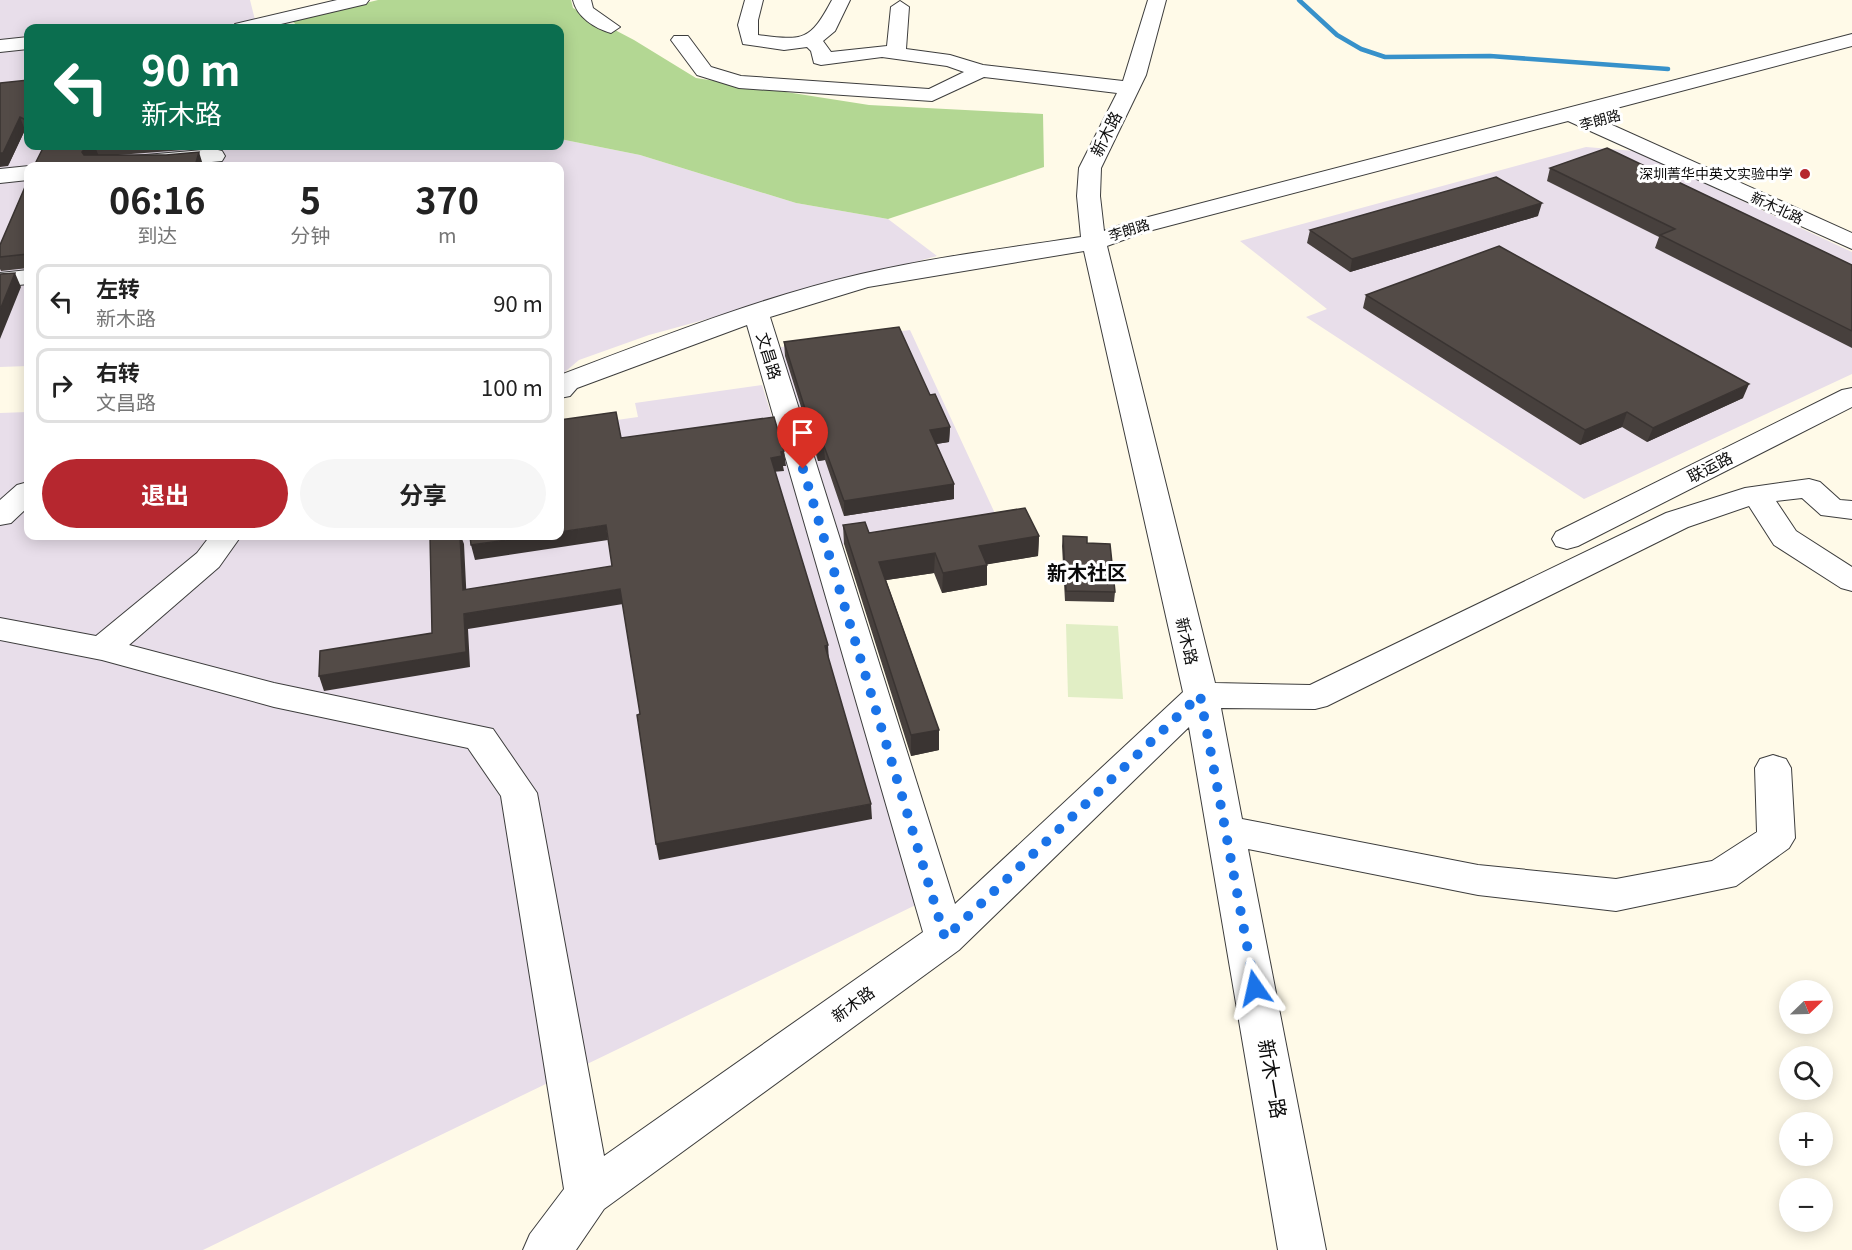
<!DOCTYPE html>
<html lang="zh">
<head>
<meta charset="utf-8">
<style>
  :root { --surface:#fff; --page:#f6f6f6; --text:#222; --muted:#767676; --line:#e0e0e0; --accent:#b6272f }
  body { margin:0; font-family:Georgia,"Noto Sans SC",serif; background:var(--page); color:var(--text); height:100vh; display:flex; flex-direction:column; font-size:22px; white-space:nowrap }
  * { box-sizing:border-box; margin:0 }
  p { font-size:20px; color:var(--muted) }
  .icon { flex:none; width:33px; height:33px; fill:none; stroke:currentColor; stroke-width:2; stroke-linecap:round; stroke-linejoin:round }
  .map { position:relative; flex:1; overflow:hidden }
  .side { position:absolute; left:24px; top:162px; width:540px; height:378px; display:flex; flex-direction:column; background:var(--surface); border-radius:12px; box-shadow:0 3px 15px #0003 }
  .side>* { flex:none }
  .top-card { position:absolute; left:24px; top:24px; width:540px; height:126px; border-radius:12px; box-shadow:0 3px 15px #0003; background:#0b6e4f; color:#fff; overflow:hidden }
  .needle { width:39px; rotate:67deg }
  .tools { position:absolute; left:1779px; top:980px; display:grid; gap:12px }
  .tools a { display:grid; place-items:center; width:54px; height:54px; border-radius:50%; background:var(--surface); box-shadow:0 3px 15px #0003; font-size:30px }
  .pin { position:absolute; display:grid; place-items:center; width:51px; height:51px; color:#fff; margin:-62px -26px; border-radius:50% 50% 50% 0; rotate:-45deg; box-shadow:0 0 6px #0007 }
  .pin .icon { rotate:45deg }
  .me { position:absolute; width:66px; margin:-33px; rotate:349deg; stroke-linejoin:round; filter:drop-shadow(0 0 4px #0008) }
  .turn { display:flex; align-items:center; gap:21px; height:126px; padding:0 18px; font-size:27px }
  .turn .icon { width:78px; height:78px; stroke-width:2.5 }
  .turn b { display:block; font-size:42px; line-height:51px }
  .eta { display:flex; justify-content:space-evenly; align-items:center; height:102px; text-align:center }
  .eta b { font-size:36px; font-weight:700; line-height:42px }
  .cta { display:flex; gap:12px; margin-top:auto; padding:12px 18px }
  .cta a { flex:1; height:69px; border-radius:36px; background:var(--accent); color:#fff; font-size:24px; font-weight:700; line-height:69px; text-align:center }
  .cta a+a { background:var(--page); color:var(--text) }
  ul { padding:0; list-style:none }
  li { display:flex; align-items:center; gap:18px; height:75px; margin:0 12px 9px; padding:0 6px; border:3px solid var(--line); border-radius:12px }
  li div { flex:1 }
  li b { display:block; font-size:22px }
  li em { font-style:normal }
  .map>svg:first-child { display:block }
  .industrial { fill:#e8deea }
  .forest { fill:#b3d793 }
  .pitch { fill:#e1eec5 }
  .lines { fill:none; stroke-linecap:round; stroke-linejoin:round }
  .stream { stroke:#3791ca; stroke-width:4.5 }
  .minor-casing { stroke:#3d3d3d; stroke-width:2 }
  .minor { fill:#fff; fill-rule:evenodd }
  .wall { fill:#47403d }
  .shaded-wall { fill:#3a3432 }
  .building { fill:#534b47; stroke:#3a3432; stroke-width:1.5 }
  .route { stroke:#1a73e8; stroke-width:10; stroke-dasharray:0 18 }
  .poi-dot { fill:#b6272f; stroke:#fff; stroke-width:2 }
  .labels { text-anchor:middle; stroke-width:6; stroke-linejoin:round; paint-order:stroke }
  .far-street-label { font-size:14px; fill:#0a0a0a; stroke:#fff }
  .far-poi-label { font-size:14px; fill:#0a0a0a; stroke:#fff; text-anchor:end }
  .street-label { font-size:16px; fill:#0a0a0a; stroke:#fff }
  .quarter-label { font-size:20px; font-weight:bold; fill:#0a0a0a; stroke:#fff }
  .near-street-label { font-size:20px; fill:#0a0a0a; stroke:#fff }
</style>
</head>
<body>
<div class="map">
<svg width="1852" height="1250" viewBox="0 0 1852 1250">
  <rect width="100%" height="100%" fill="#fffae8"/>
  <path class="industrial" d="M0,0H250L257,28H28V146H560V139L640,155L796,203L888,219L937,256L649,335L579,360L560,376V166H28V366L0,367Z
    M1586,147L1635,151L1852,252V374L1584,499L1306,317L1327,309L1240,241Z
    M910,330L998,520L840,545L774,348Z
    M762,385L924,901L203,1250H0V413L28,412V536H560V428L638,417L635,403Z"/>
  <path class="forest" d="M378,0H571L573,8L634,40L696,78L869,105L1043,114L1044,167L888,219L796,203L640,155L560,139V28H300L292,21Z"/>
  <path class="pitch" d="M1066,624L1118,626L1123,699L1068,697Z"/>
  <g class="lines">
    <path class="stream" d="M1299,0L1337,35L1361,49L1385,57L1490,56L1668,69"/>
    <g class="minor-casing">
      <path id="minor" d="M337,0H369L366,4L264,28H233L235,24Z
        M573,0H591L593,8L620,27L611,33C594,28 577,17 573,0Z
        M745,0H763L758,20V35C804,41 810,41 832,0H850L835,31L823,41L831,52L887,46L891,7L900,1L909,7L906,49L950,55L983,65L1123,81L1148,0H1166L1146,75L1101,168L1100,196L1104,231L1129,222L1852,34V46L1590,115L1852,233V249L1568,121L1145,232L1107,246L1215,683L1310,685L1666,513L1745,488L1809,479L1820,482L1840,500L1852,501V519L1821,515L1802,498L1776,501L1796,531L1852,567V591L1841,588L1774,545L1749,506L1688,527L1327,706L1315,709L1221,708L1242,819L1478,865L1616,879L1712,861L1757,832L1755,768L1760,759L1773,755L1786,759L1791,768L1795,838L1789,848L1736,886L1616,911L1478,895L1248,849L1326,1250H1278L1189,727L959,950L604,1209L576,1250H523L530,1234L564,1189L501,796L468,748L274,707L102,660L0,640V618L96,636L197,553L210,536H241L219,567L129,645L274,683L493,729L537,793L604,1156L923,932L747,325L577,388L570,396L560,398V375C658,338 758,298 861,274C934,257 1008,248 1081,237L1077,196L1079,168L1117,93L984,77L932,101L739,88L697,75L671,40L674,36H688L711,67L741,76L929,89L964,72L947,66L882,57L821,65L814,63L811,51L807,47L784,50L743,44L738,25ZM1084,251L1183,692L955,904L770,317L868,287Z
        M28,37V49L0,52V40Z
        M214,149L222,151L225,156L222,161L170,166H89L92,161L100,159Z
        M29,166L28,180L0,183V169Z
        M28,270V284L0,287V273Z
        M1852,388V407L1578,546L1567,549L1556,546L1552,539L1556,532L1842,390Z
        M28,482V507L11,523L0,525V500L17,485Z"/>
    </g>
    <use href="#minor" class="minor"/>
  </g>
  <path class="wall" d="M28,80V131L25,130L8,166Z
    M44,146H225L224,147L118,155L203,165L34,166Z
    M1550,168L1852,265V348L1655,248L1659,237L1547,181Z
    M28,180V268L1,271L0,269V245Z
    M1538,216L1350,272L1307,243L1310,230Z
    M1366,295L1743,398L1647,442L1622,427L1580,445L1363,308Z
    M784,342L930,395L950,427L949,442L936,444L954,484V499L844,516L825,460L818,461L785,356Z
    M843,525L869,533L1039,536L1038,556L987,564V585L942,593L934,573L886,580L939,730V750L911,756L844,544Z
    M1063,536L1087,543L1115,592L1114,602L1065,601L1062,546Z"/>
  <path class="shaded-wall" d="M20,117L25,130L8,166L0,167V153Z
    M87,146H95L99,157L87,165L82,152Z
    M199,152L203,165V166H195Z
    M1542,203L1538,216L1350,272L1352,259Z
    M15,273L21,287L0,339V310Z
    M1749,384L1743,398L1647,442L1653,428Z
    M1627,412L1622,427L1580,445L1585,430Z
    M950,427L949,442L930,445V430Z
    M824,446L825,460L818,461L817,447Z
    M784,451L786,466H783L784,471L772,472L771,458L781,452Z
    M954,484V499L844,516V501Z
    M606,525L608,540L475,560L471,545L535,536H560V532Z
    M460,536H461L464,544L467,605L463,590Z
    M1039,536L1038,556L978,566L979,546Z
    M935,553L934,573L880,581L879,562Z
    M987,565V585L942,593L943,573Z
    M620,589L623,604L468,629L470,667L324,691L319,676L466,652L464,614Z
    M828,645L829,661L825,646Z
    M939,730V750L911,756V735Z
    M871,804L872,819L659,860L656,844Z"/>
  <path class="building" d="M28,80V121L20,117L3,153H0V83Z
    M44,146H89H87L82,152L84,155H166L199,152L195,166H34Z
    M1607,148L1852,265V331L1660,235L1675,229L1550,168Z
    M1496,177L1542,203L1352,259L1310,230Z
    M28,180V254L0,257V245Z
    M1499,246L1749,384L1653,428L1627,412L1585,430L1366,295Z
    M15,273L0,310V274Z
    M899,327L930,395L935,394L950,427L930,430L954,484L844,501L824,446L817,447L784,342Z
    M616,412L621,438L774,417L784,451L781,452L782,456L771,458L828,645L825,646L871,804L656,844L637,715L640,714L620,589L464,614L466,652L319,676L320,651L432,633L430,536H460L463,590L612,566L606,525L560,532V420Z
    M1025,508L1039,536L979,546L987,565L943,573L935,553L879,562L939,730L911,735L843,525L865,522L869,533Z
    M470,536H535L471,545Z
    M1063,536L1087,537V543L1110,544L1115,592L1066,591Z"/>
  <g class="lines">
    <path class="route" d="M803,469L945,938L1200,695L1255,988"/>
  </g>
  <circle class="poi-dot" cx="1805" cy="174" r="6"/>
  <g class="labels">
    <g class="far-street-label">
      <text transform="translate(1600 120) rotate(-15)" y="5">李朗路</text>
      <text transform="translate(1777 208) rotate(25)" y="5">新木北路</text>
      <text transform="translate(1129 230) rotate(-17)" y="5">李朗路</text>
    </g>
    <g class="far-poi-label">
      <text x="1793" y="179">深圳菁华中英文实验中学</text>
    </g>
    <g class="street-label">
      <text transform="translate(1106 134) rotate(-63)" y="6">新木路</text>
      <text transform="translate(769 356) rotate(73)" y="6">文昌路</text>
      <text transform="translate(1710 467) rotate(-27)" y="6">联运路</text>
      <text transform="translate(1187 641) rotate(77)" y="6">新木路</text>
      <text transform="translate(853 1004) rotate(-36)" y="6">新木路</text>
    </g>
    <g class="quarter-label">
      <text x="1087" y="580">新木社区</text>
    </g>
    <g class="near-street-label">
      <text transform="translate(1272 1079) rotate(80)" y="7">新木一路</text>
    </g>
  </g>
</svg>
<div class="tools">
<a><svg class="needle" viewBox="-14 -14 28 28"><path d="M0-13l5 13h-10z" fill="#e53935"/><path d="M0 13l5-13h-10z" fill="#767676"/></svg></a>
<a><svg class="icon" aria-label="search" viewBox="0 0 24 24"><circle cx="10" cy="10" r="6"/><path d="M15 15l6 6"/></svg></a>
<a>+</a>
<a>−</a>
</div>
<div class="pin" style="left:803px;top:469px;background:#d93025"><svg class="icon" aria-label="arrive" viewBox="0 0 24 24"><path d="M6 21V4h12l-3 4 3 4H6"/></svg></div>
<svg class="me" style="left:1255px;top:988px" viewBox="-20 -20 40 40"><path d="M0-17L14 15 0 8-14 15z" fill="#1a73e8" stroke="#fff" stroke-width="4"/></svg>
<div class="top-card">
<div class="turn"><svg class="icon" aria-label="left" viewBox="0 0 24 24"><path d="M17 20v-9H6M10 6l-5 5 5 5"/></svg><div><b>90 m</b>新木路</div></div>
</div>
<section class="side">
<div class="eta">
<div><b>06:16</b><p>到达</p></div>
<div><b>5</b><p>分钟</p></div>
<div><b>370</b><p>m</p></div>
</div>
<ul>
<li><svg class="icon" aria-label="left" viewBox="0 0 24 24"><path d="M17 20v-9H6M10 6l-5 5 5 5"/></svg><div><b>左转</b><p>新木路</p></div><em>90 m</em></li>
<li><svg class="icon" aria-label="right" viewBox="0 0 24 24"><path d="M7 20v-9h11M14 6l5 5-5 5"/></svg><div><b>右转</b><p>文昌路</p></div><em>100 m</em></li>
</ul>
<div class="cta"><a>退出</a><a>分享</a></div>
</section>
</div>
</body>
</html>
